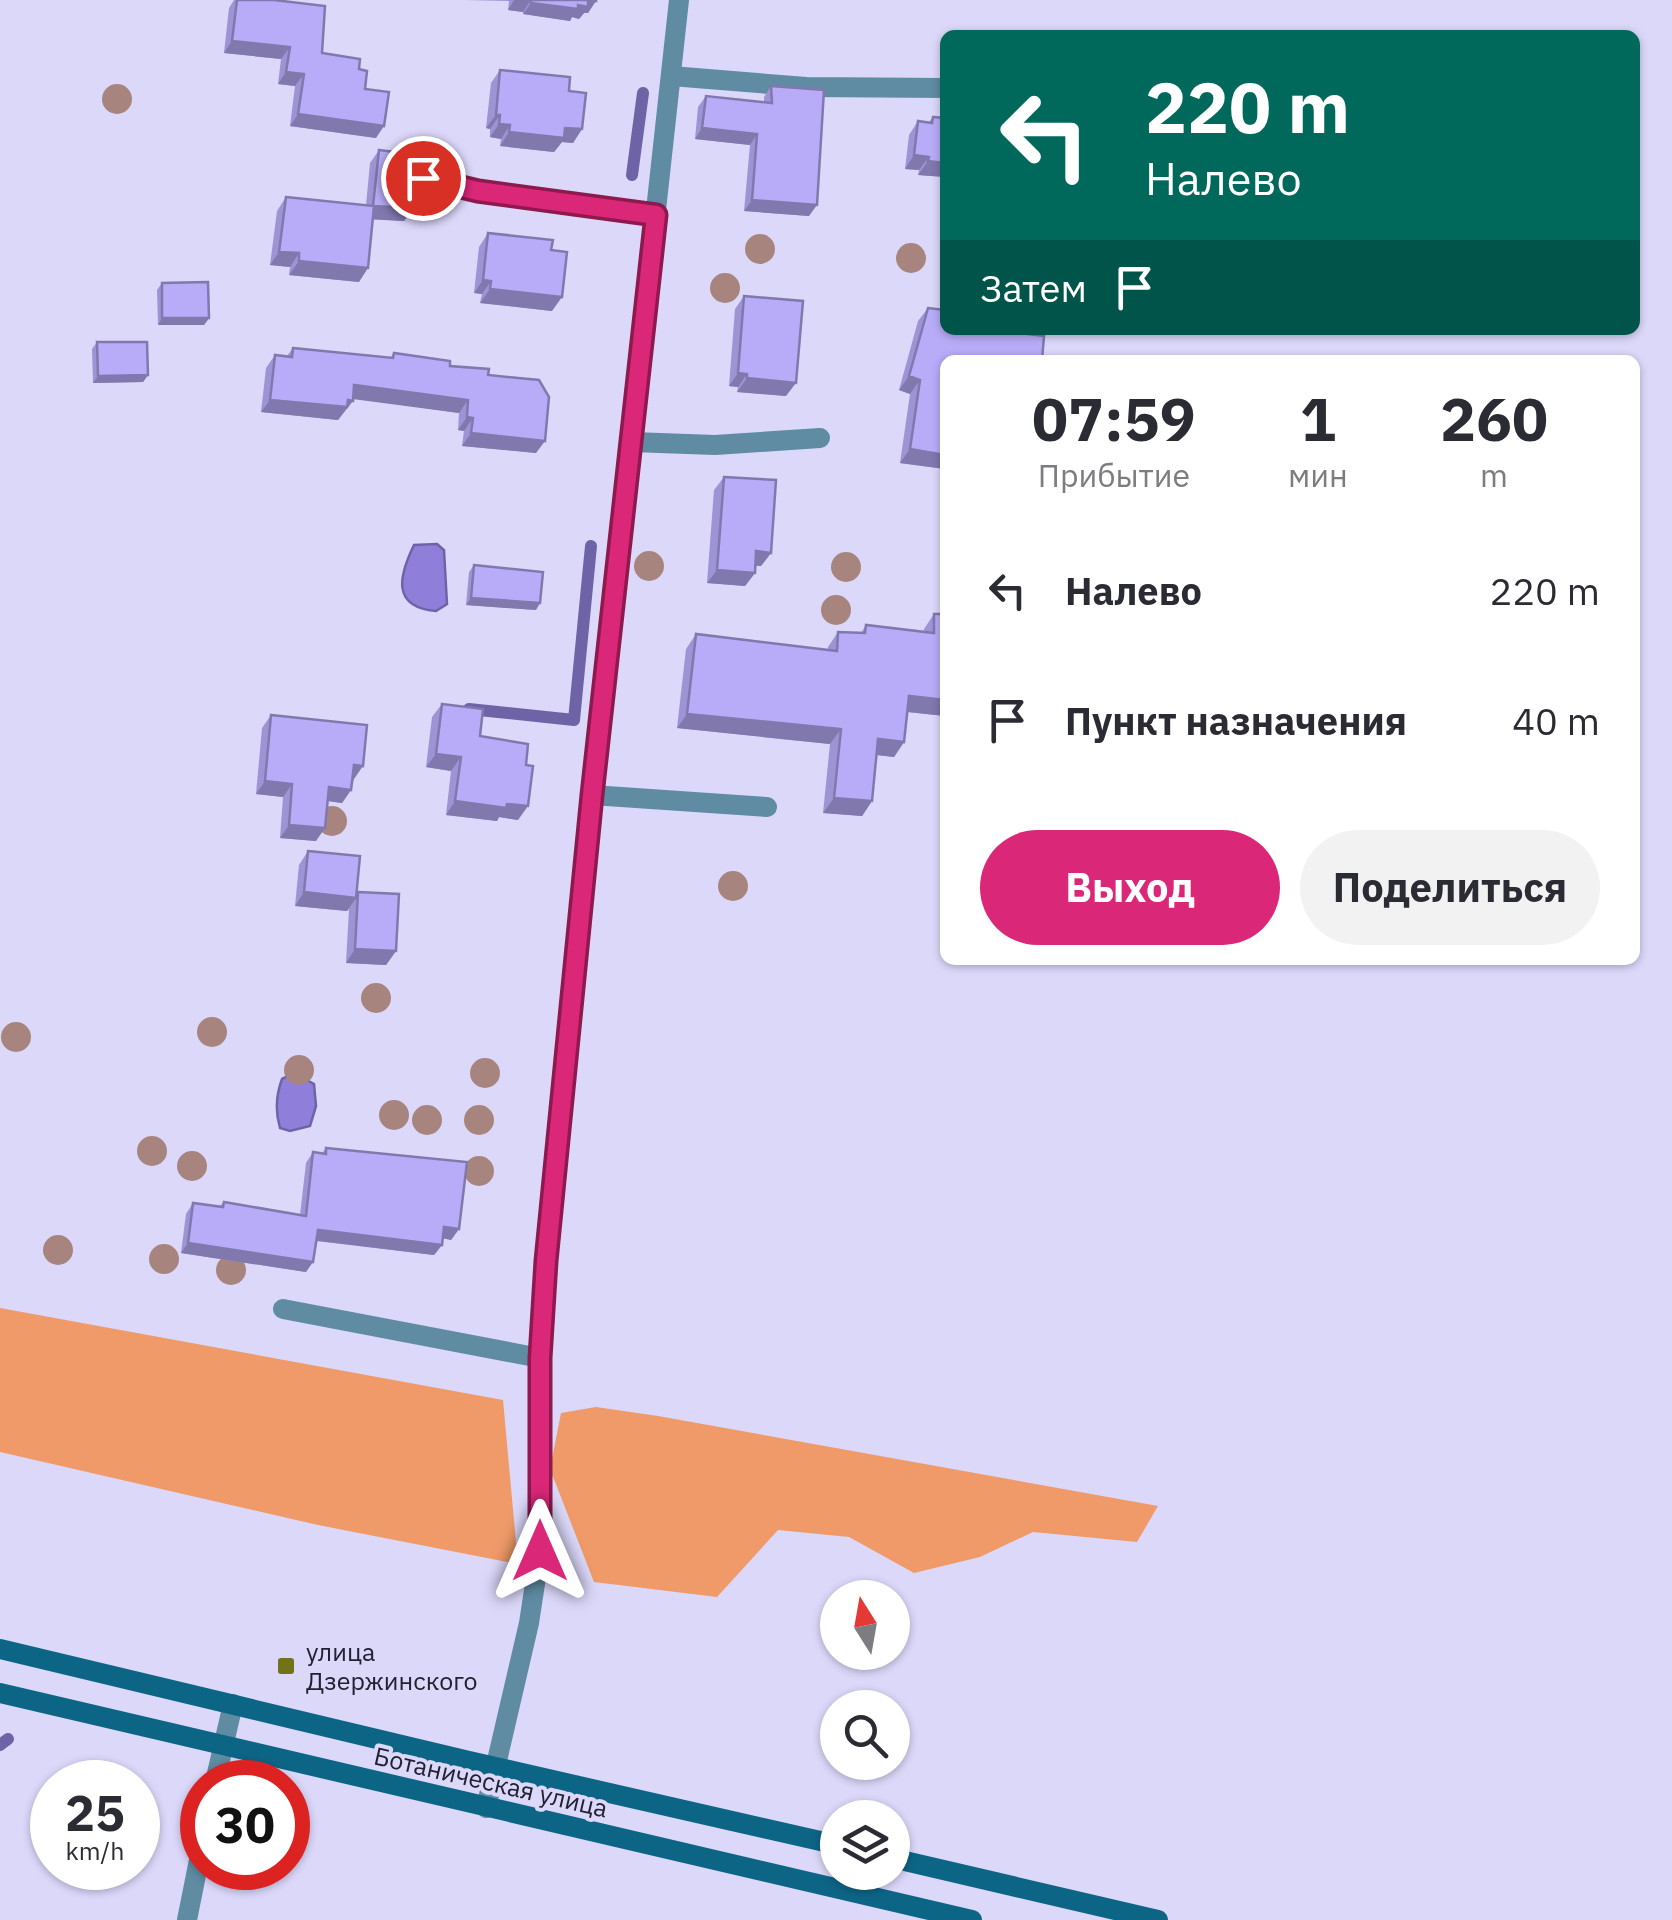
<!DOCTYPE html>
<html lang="ru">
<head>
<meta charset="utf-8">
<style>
  :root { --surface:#fff; --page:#f2f2f3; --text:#2b2b33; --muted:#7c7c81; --accent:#db2777 }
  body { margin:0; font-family:"IBM Plex Sans",sans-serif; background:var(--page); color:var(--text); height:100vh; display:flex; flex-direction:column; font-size:38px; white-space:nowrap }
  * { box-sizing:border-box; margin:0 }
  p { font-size:32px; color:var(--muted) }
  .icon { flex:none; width:55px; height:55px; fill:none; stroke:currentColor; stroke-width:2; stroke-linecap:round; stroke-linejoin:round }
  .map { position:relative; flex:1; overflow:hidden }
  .panel { position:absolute; left:940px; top:355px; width:700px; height:610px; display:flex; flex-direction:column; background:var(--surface); border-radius:15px; box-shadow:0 2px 8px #0004 }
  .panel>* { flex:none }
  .guide { position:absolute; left:940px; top:30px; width:700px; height:305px; border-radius:15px; box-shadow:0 2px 8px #0004; background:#00695c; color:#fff; overflow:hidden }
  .needle { width:65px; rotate:349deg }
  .controls { position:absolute; left:820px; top:1580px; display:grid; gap:20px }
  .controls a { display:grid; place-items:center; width:90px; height:90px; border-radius:50%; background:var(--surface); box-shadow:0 2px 8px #0004; font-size:50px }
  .speed { position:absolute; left:30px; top:1760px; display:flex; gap:20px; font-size:50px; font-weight:700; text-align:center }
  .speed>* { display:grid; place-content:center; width:130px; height:130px; border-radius:50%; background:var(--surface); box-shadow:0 2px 8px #0004; line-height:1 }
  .speed small { font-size:25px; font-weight:400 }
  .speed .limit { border:15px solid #d22; background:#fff; color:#111 }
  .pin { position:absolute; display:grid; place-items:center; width:85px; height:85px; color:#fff; margin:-42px; border:5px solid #fff; border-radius:50%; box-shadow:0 2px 10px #0007 }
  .me { position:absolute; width:110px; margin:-55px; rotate:0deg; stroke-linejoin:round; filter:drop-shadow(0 0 8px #0008) }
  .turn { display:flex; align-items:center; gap:35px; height:210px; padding:0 40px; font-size:45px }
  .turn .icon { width:130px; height:130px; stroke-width:2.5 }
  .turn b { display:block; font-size:70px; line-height:85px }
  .then { display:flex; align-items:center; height:95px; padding:0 40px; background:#0003; gap:20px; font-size:38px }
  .eta { display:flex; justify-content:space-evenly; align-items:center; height:170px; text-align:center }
  .eta b { font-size:60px; font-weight:700; line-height:70px }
  .button { display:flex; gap:20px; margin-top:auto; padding:20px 40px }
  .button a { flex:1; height:115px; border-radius:60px; background:var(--accent); color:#fff; font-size:40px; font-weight:700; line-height:115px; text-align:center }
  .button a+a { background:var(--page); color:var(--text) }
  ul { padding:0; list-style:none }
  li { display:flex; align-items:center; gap:30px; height:130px; padding:0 40px }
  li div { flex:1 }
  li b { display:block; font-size:38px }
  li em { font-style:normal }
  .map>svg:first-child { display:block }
  .green { fill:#ef9a68 }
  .water { fill:#907fda; stroke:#6f63a7; stroke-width:2.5 }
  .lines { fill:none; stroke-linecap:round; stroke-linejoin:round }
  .stream { stroke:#6f63a7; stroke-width:12 }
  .lane { stroke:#5f8ca3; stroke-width:20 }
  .street { stroke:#5f8ca3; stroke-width:20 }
  .secondary { stroke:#0d6586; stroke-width:20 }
  .tree { fill:#a7857e }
  .wall { fill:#9e94d5 }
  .shaded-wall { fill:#8178ae }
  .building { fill:#b8acf8; stroke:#8178ae; stroke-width:2.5 }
  .route-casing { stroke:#8e194d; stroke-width:25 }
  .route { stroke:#db2777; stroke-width:18 }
  .poi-dot { fill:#727319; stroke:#dbd8fa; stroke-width:4 }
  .labels { text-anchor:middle; stroke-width:8; stroke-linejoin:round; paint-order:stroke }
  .poi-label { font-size:25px; fill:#232131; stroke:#dbd8fa; text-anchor:start }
  .street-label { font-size:25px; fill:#232131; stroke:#dbd8fa }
</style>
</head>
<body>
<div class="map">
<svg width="1672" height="1920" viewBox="0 0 1672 1920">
  <rect width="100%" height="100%" fill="#dbd8fa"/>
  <path class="green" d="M0,1308L503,1400L518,1564L318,1525L0,1452Z
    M596,1407L658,1416L1158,1506L1137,1542L1033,1532L980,1557L914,1573L849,1537L778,1530L717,1597L594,1582L550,1469L561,1413Z"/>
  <path class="water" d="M437,544L444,550L447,604L436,611C391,607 399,576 414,545Z
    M294,1073L314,1084L316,1106L310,1126L290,1131L280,1128C275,1111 276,1095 282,1079Z"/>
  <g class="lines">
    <path class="stream" d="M632,175L643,93
      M469,709L574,720L591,546
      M0,1745L8,1739"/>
    <path class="lane" d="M671,76L806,87L945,88
      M423,178L478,191L656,215
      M632,442L715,445L820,438
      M592,795L767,807
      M283,1309L540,1358"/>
    <path class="street" d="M215,1782L233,1704
      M486,1808L529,1623L540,1551V1358L546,1261L592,795L679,0
      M187,1920L202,1845"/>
    <path class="secondary" d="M0,1649L469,1761L838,1845
      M0,1693L972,1920
      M892,1858L1158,1920"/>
  </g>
  <g class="tree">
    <circle cx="117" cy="99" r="15"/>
    <circle cx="760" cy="249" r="15"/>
    <circle cx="911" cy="258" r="15"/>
    <circle cx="725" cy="288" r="15"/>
    <circle cx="649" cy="566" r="15"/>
    <circle cx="846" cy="567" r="15"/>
    <circle cx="836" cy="610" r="15"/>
    <circle cx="332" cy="821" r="15"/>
    <circle cx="733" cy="886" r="15"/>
    <circle cx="376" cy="998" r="15"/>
    <circle cx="212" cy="1032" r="15"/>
    <circle cx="16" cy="1037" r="15"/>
    <circle cx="299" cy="1070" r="15"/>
    <circle cx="485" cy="1073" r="15"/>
    <circle cx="394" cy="1115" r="15"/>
    <circle cx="427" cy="1120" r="15"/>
    <circle cx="479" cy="1120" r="15"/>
    <circle cx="152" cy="1151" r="15"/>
    <circle cx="192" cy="1166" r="15"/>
    <circle cx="479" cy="1171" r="15"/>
    <circle cx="58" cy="1250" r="15"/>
    <circle cx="164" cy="1259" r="15"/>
    <circle cx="231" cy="1270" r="15"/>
  </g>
  <path class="wall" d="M234,0H274L322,53L359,69L365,89L376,138L290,126L295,86L278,84L281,59L224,53L229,8Z
    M464,0H596L588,13H584L579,19L572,17L570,21L523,14V12L508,10L509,1Z
    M500,70L569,91L582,129L573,143L562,142L554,152L500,146L501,139L490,137V129L486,128L491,83Z
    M771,86L809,216L744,211L750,145L695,139L698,107L706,96L764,102V97Z
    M933,117L945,118V177L918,175L919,170L905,169L909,135L918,121L929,122Z
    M379,150L413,208L404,221L373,219L359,282L289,275L290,267L270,265L277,211L286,197L366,205L370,163Z
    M488,233L551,250L552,311L480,303L482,294L474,293L479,247Z
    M162,283L209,318L204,325H158L157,290Z
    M744,296L786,396L737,392L738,387L729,386L735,309Z
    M928,308L945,360V469L900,463L910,394L899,390L918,321Z
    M97,342L148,375L143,382L93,383L92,349Z
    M293,348L390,358L394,353L488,375L536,453L462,446L464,431L458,430L459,413L353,398L338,420L261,412L266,368L275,355L287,356Z
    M724,477L771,553L761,566H755V573L745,586L707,583L714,490Z
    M474,565L536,610L466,605L469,572Z
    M934,614H945V716L907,712L904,742L894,757L877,755L872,801L862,816L823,813L830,744L677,728L686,649L696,634L828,650V647L838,632L861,633L866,625L924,632V629Z
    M442,704L518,820L499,817L497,821L446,815L451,771L426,767L432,717Z
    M271,715L354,779L351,790L342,803L328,801L316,841L280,838L283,797L256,794L262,728Z
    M308,851L357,894L358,892L396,951L386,965L346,963L349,909L347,911L295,906L299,865Z
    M326,1148L459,1229L451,1240L443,1238L442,1245L434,1255L316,1241L306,1272L181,1253L186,1214L193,1203L220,1206L224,1202L300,1215L306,1163L313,1152L322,1153Z"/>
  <path class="shaded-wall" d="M514,0H531L523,12L508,10Z
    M588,1H596L588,13H584L579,19L572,17L570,21L523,14L531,3L578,5Z
    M232,41L290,47L281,59L224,53Z
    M286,72L304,74L295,86L278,84Z
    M298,114L384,126L376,138L290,126Z
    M496,115H500L490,129L486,128Z
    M499,124L510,125L501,139L490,137Z
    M565,128L582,129L573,143L562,142L554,152L500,146L509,132Z
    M702,128L757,134L750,145L695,139Z
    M914,155L929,157L919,170L905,169Z
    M928,161L945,163V177L918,175Z
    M752,200L817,205L809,216L744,211Z
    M373,206L413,208L404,221L364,219Z
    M279,252L299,253L290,267L270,265Z
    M299,261L368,268L359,282L289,275Z
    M483,280L491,281L482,294L474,293Z
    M490,289L562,297L552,311L480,303Z
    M162,318H209L204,325H158Z
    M738,373L747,374L738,387L729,386Z
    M148,375L143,382L93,383L98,376Z
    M909,376L920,380L910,394L899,390Z
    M747,378L796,383L786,396L737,392Z
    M354,385L468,400L459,413L345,398Z
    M270,400H348L353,401L338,420L261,412Z
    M467,417L473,418L464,431L458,430Z
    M471,433L545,441L536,453L462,446Z
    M910,449L945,455V469L900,463Z
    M756,551L771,553L761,566L747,565Z
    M717,570L755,573L745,586L707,583Z
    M471,598L540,603L536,610L466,605Z
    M909,696L945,700V716L899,711Z
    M687,714L841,729L830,744L677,728Z
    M878,739L904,742L894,757L868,754Z
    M436,754L461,757L451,771L426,767Z
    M354,765L363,766L354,779L345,778Z
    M265,781L292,784L283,797L256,794Z
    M329,787L351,790L342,803L320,800Z
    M834,798L872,801L862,816L823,813Z
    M455,801L507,804L528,806L518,820L499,817L497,821L446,815Z
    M289,825L325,828L316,841L280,838Z
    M304,892L356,898L347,911L295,906Z
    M355,949L396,951L386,965L346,963Z
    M444,1227L459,1229L451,1240L437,1237Z
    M318,1230L442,1245L434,1255L311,1240Z
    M188,1243L313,1262L306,1272L181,1253Z"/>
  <path class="building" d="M237,0H274L325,6L322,53L360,59L359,69L367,71L365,89L389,92L384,126L298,114L304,74L286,72L290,47L232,41Z
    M531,0H596V1H588V7L578,5V9L531,3Z
    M500,70L570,77L569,91L586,93L582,129L565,128L564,138L509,132L510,125L499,124L500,115H496Z
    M771,86L824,90L817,205L752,200L757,134L702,128L706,96L772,103Z
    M933,117L945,118V163L928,161L929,157L914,155L918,121L932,123Z
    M379,150L419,155L413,208L373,206Z
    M286,197L374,206L368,268L299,261V253L279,252Z
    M488,233L553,240L551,250L567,252L562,297L490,289L491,281L483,280Z
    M208,282L209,318H162V283Z
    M744,296L803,301L796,383L747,378V374L738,373Z
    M928,308L945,310V330H995L1044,336L1042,360H945V455L910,449L920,380L909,376Z
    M97,342H147L148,375L98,376Z
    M293,348L393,358L394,353L450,361V366L489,369L488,375L539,380L549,397L545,441L471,433L473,418L467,417L468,400L354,385L353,401L348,400L347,407L270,400L275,355L292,357Z
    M724,477L776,480L771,553L756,551L755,573L717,570Z
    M474,565L543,572L540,603L471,598Z
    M934,614H945V700L909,696L904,742L878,739L872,801L834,798L841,729L687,714L696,634L837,651L838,632L865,633L866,625L934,633Z
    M442,704L483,709L480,736L528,744L526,765L533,766L528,806L507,804L506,808L455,801L461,757L436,754Z
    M271,715L367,725L363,766L354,765L351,790L329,787L325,828L289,825L292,784L265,781Z
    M308,851L360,856L356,898L304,892Z
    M358,892L399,894L396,951L355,949Z
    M326,1148L467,1162L459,1229L444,1227L442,1245L318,1230L313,1262L188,1243L193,1203L223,1207L224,1202L306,1216L313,1152L326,1154Z"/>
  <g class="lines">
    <g class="route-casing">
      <path id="route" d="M423,178L478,191L656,215L592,795L546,1261L540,1358V1551"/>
    </g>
    <use href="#route" class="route"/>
  </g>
  <rect class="poi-dot" x="276" y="1656" width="20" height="20" rx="5"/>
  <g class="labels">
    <g class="poi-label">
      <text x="306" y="1661">улица<tspan x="306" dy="29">Дзержинского</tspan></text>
    </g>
    <g class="street-label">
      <text transform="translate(491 1782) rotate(13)" y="9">Ботаническая улица</text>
    </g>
  </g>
</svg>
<div class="controls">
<a><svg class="needle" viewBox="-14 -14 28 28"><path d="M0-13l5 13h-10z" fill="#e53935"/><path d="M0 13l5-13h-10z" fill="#7c7c81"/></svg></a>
<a><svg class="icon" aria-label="search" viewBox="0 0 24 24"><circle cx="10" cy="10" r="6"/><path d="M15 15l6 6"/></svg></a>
<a><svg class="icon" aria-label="layers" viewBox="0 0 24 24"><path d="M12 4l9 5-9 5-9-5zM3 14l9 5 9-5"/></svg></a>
</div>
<div class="speed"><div>25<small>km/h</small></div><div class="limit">30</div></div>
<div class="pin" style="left:423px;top:178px;background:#d93025"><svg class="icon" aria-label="arrive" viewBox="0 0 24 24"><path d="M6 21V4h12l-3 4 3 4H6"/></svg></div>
<svg class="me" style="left:540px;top:1551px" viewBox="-20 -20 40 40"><path d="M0-17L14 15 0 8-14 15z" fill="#db2777" stroke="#fff" stroke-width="4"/></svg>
<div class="guide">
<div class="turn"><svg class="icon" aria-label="left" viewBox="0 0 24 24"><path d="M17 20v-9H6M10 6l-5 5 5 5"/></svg><div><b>220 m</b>Налево</div></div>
<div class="then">Затем<svg class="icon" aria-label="arrive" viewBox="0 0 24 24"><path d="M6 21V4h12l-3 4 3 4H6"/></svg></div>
</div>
<section class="panel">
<div class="eta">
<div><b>07:59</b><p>Прибытие</p></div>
<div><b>1</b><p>мин</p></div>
<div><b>260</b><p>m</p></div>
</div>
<ul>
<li><svg class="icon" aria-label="left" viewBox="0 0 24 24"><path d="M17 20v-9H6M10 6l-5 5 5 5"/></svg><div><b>Налево</b></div><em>220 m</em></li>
<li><svg class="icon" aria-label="arrive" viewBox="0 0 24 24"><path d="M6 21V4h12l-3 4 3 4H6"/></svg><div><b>Пункт назначения</b></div><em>40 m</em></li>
</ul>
<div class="button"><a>Выход</a><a>Поделиться</a></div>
</section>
</div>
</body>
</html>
